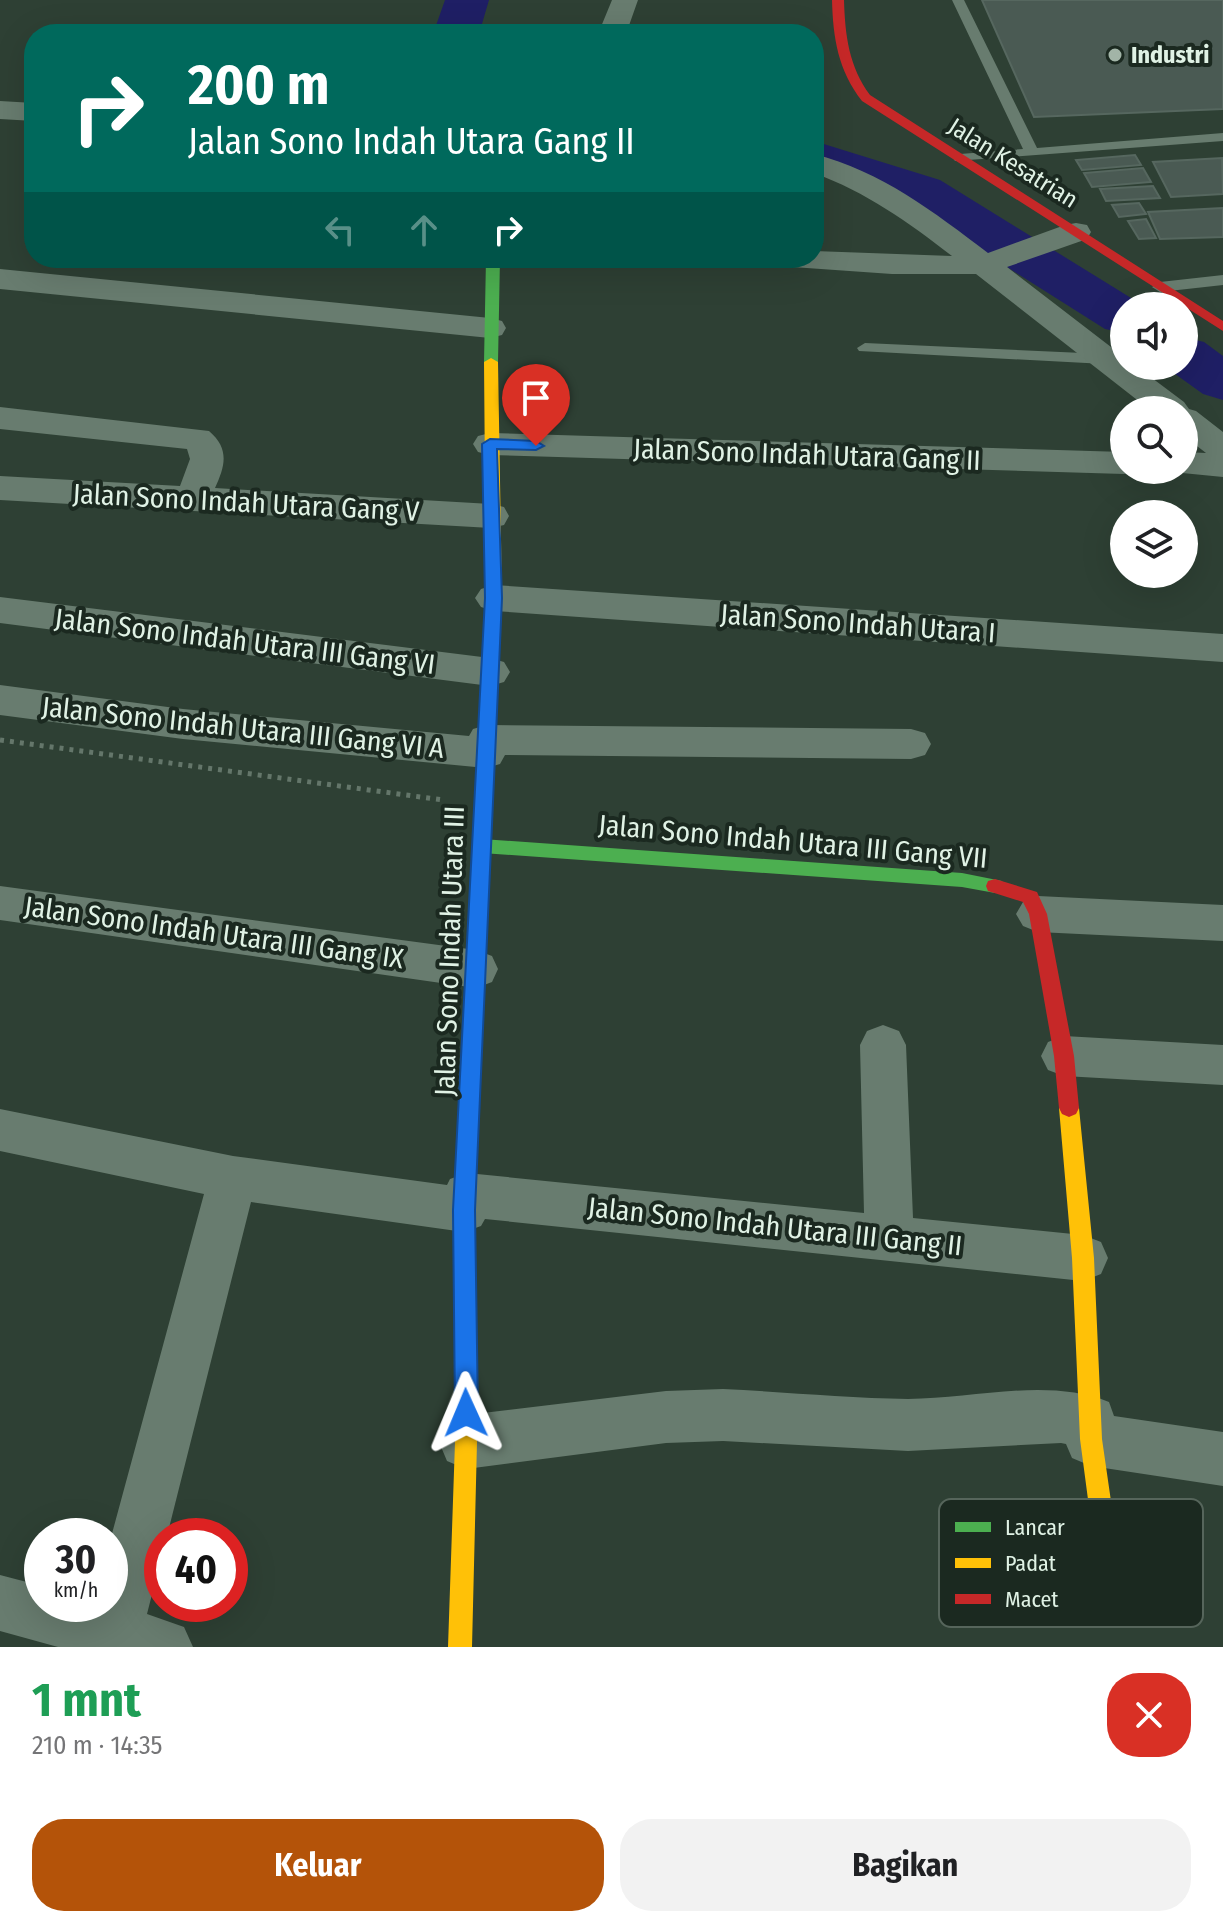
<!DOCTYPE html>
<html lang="id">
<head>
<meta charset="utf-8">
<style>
  :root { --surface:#fff; --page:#f2f2f2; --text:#202124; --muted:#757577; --accent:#b45309 }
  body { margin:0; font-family:"Fira Sans Condensed",sans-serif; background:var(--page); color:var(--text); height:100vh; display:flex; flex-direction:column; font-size:30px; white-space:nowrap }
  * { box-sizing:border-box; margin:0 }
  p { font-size:26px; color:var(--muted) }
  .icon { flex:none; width:44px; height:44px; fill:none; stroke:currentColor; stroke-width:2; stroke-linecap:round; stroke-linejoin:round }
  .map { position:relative; height:1647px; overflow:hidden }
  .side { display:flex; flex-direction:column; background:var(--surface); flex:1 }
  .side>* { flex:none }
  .hud { position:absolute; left:24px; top:24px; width:800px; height:244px; border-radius:32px; box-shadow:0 8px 32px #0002; background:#00695c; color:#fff; overflow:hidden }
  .fabs { position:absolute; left:1110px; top:292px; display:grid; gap:16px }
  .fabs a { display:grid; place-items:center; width:88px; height:88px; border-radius:50%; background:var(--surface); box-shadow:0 8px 32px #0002; font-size:40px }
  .speed { position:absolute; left:24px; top:1518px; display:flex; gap:16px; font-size:40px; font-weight:700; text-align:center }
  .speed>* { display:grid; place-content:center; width:104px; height:104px; border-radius:50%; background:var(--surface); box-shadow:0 8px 32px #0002; line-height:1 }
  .speed small { font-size:20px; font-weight:400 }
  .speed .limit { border:12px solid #d22; background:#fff; color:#111 }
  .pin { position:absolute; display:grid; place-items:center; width:68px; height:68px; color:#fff; margin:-82px -34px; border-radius:50% 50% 50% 0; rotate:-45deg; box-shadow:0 0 8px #0007 }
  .pin .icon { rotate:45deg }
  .me { position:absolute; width:88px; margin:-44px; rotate:359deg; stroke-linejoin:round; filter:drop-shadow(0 0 6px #0008) }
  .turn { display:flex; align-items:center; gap:28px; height:168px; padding:0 32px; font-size:36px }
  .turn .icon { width:104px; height:104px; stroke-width:2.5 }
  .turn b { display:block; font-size:56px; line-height:68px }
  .lanes { display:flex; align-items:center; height:76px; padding:0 32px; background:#0003; justify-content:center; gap:40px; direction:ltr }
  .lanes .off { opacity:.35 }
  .round { display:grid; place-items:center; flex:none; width:84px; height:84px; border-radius:32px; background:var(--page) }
  .head { display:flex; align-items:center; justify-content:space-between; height:136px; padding:0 32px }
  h1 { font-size:48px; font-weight:700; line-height:60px; color:#1e9e55 }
  .action { display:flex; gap:16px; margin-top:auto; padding:16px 32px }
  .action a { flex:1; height:92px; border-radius:32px; background:var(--accent); color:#fff; font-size:32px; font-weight:700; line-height:92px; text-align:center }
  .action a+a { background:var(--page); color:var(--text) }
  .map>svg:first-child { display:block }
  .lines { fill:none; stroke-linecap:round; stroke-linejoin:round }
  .river { fill:#1f1f65; fill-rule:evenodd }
  .building { fill:#4a5a53; stroke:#56675f; stroke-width:2 }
  .path { stroke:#64766a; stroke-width:5; stroke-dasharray:4 6; stroke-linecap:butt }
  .lane { fill:#687c6f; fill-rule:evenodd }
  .street { fill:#687c6f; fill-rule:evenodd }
  .fast { fill:#4caf50; fill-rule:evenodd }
  .slow { fill:#ffc107; fill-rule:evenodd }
  .jam { fill:#c62828; fill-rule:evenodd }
  .route { fill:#1a73e8; stroke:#114b97; stroke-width:2 }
  .poi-dot { fill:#a2b4a7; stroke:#1b2920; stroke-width:3 }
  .labels { text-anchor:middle; stroke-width:8; stroke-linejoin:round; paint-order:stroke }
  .far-poi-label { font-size:24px; font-weight:bold; fill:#e0f2e5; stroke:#1b2920; text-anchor:start }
  .far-street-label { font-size:24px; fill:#e0f2e5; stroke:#1b2920 }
  .street-label { font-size:28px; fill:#e0f2e5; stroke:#1b2920 }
  .key { fill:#1b2920; stroke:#56655b; stroke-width:2 }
  .key-label { font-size:22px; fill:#e0f2e5 }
</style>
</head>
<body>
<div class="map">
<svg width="1223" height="1647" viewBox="0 0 1223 1647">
  <rect width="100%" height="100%" fill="#2e4034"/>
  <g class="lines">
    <path class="river" d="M445,0H489L479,34H433Z
      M814,141L940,180L1144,306H1124V333L1105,329L904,202L814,172Z
      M1184,337L1204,342L1223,356V400L1203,394L1164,366H1184Z"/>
  </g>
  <path class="building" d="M982,0H1223V109L1034,117Z
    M1135,155L1141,165L1082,170L1076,160Z
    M1222,158L1223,194L1171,197L1153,162Z
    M1143,168L1151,182L1092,187L1084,173Z
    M1153,186L1160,198L1106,201L1100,189Z
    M1139,203L1146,214L1119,217L1112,205Z
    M1223,208V237L1160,239L1148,212Z
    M1146,219L1156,238L1139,239L1128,221Z"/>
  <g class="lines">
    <path class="path" d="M0,740L443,800"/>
    <path class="lane" d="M952,0H964L1037,148L1223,133V141L955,161L953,158L960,154L1023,149Z
      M1223,275V285L1160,292L1152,287L1160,282Z
      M865,343L1105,354L1113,359L1105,364L859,351L857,348Z"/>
    <path class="street" d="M612,0H638L626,34H598Z
      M0,101L34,103V121L0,119Z
      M814,154C881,171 934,212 988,253L1065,225L1076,223L1087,225L1091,232L1087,239L1007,267L1124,357V366H1136L1184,402L1189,409L1196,411L1223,432V477L1172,472L1170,470H1184V452L1206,453L1184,436V410H1150L976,274H892L764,265L759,258H814V251L952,256C908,222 866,192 814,173Z
      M0,269L490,318L502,321L506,328L502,335L490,338L0,289Z
      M0,407L209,431C230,449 225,466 215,488L491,504L504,507L509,516L504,525L491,528L0,500V476L180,486L190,459L187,449L0,429Z
      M490,433L1124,452V470H1137L1124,474L490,455L478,452L473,444L478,436Z
      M494,585L1223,634V662L494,611L481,607L475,598L481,589Z
      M0,597L490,658L504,662L510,672L504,682L490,686L0,623Z
      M0,685L183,709L469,736L473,729L487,725L911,729L925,733L931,744L925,755L911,759L505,755L500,764L486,768L183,739L0,715Z
      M0,886L476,950L492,956L498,969L492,982L476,988L0,920Z
      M1038,896L1223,905V941L1038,932L1023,926L1016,914L1023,902Z
      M883,1025L899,1031L906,1045L913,1218L1083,1235L1101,1242L1108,1258L1101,1274L1083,1281L485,1219L481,1226L464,1232L251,1202L167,1536H162V1555L147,1614L184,1627L193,1647H58L0,1631V1575L42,1586V1604H110V1541L204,1194L0,1151V1109L233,1156L447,1185L450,1179L467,1173L864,1213L860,1045L867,1031Z
      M1064,1036L1223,1045V1085L1064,1076L1048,1070L1041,1056L1048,1042Z
      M723,1389C784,1392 846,1398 908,1399C973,1399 1047,1377 1109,1402L1114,1416L1223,1432V1486L1091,1466L1072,1458L1066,1444L1061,1443L908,1451L723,1441L666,1443L466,1469L447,1461L439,1442L447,1423L466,1415L666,1391Z"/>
    <path class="fast" d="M486,258H500L498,362L491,366L484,362Z
      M482,839L962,873L1002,881L1004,886L1002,891L995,893L962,887L482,853L476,851L473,846L476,841Z"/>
    <path class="slow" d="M491,358L498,362L502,598L497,711L488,717L479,711L486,598L484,362Z
      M473,1024L480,1026L483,1032L475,1210L477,1442L472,1647H448L455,1442L453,1210L463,1032L466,1026Z
      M1069,1099L1076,1102L1079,1108L1094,1258L1102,1439L1126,1605L1123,1614L1114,1617L1105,1614L1102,1605L1080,1439L1072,1258L1059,1108L1062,1102Z"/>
    <path class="jam" d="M832,0H844C845,35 849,67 870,95L1223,321V331L862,101C838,70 833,38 832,0Z
      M488,705L497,711L483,1032L480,1038L473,1040L466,1038L463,1032L479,711Z
      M995,879L1037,892L1047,914L1074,1056L1079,1108L1076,1114L1069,1117L1062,1114L1059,1108L1054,1056L1029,914L1023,902L988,891L986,886L988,881Z"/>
  </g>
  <path class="route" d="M490,439L536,441L544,446L536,450L497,449L502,598L475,1210L478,1413L474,1421L466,1424L458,1421L455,1413L453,1210L485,598L482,444Z"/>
  <circle class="poi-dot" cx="1115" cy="55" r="8"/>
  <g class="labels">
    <g class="far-poi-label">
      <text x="1131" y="63">Industri</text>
    </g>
    <g class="far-street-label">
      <text transform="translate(1013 163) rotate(32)" y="8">Jalan Kesatrian</text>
    </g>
    <g class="street-label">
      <text transform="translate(807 454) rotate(2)" y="10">Jalan Sono Indah Utara Gang II</text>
      <text transform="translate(246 502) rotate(3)" y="10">Jalan Sono Indah Utara Gang V</text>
      <text transform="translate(858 623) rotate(4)" y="10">Jalan Sono Indah Utara I</text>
      <text transform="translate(245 641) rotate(7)" y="10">Jalan Sono Indah Utara III Gang VI</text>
      <text transform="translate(243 727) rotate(6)" y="10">Jalan Sono Indah Utara III Gang VI A</text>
      <text transform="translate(793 841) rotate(5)" y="10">Jalan Sono Indah Utara III Gang VII</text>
      <text transform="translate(214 932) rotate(8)" y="10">Jalan Sono Indah Utara III Gang IX</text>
      <text transform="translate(449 951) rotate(-88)" y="10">Jalan Sono Indah Utara III</text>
      <text transform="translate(775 1226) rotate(6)" y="10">Jalan Sono Indah Utara III Gang II</text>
    </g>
  </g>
  <rect x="939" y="1499" width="264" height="128" rx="12" class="key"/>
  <rect x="955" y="1522" width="36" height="10" fill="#4caf50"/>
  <rect x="955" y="1558" width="36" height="10" fill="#ffc107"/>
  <rect x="955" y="1594" width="36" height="10" fill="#c62828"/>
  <g class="key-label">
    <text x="1005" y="1535">Lancar</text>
    <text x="1005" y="1571">Padat</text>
    <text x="1005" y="1607">Macet</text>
  </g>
</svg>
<div class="fabs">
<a><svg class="icon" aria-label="sound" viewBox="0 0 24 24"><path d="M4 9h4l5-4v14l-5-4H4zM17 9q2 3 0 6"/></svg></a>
<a><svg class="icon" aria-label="search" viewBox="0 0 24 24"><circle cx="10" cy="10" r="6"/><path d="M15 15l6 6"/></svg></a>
<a><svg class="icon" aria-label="layers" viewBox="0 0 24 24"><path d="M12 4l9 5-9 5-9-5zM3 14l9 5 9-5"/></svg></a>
</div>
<div class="speed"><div>30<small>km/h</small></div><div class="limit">40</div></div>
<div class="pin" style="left:536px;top:446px;background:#d93025"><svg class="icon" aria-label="arrive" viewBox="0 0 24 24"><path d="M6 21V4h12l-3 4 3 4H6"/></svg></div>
<svg class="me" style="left:466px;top:1413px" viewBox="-20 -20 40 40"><path d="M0-17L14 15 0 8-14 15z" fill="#1a73e8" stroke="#fff" stroke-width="4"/></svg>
<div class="hud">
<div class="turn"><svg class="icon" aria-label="right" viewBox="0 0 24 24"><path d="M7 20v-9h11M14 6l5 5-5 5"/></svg><div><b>200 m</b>Jalan Sono Indah Utara Gang II</div></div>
<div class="lanes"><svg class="icon off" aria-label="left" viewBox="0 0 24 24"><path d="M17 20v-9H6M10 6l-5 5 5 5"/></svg><svg class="icon off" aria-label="ahead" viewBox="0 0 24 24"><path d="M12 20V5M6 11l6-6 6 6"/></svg><svg class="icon" aria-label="right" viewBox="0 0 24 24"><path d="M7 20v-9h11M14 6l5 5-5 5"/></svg></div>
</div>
</div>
<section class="side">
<div class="head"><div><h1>1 mnt</h1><p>210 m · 14:35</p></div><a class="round" style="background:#d93025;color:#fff"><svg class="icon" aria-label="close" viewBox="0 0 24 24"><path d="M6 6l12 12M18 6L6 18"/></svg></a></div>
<div class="action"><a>Keluar</a><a>Bagikan</a></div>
</section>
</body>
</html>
